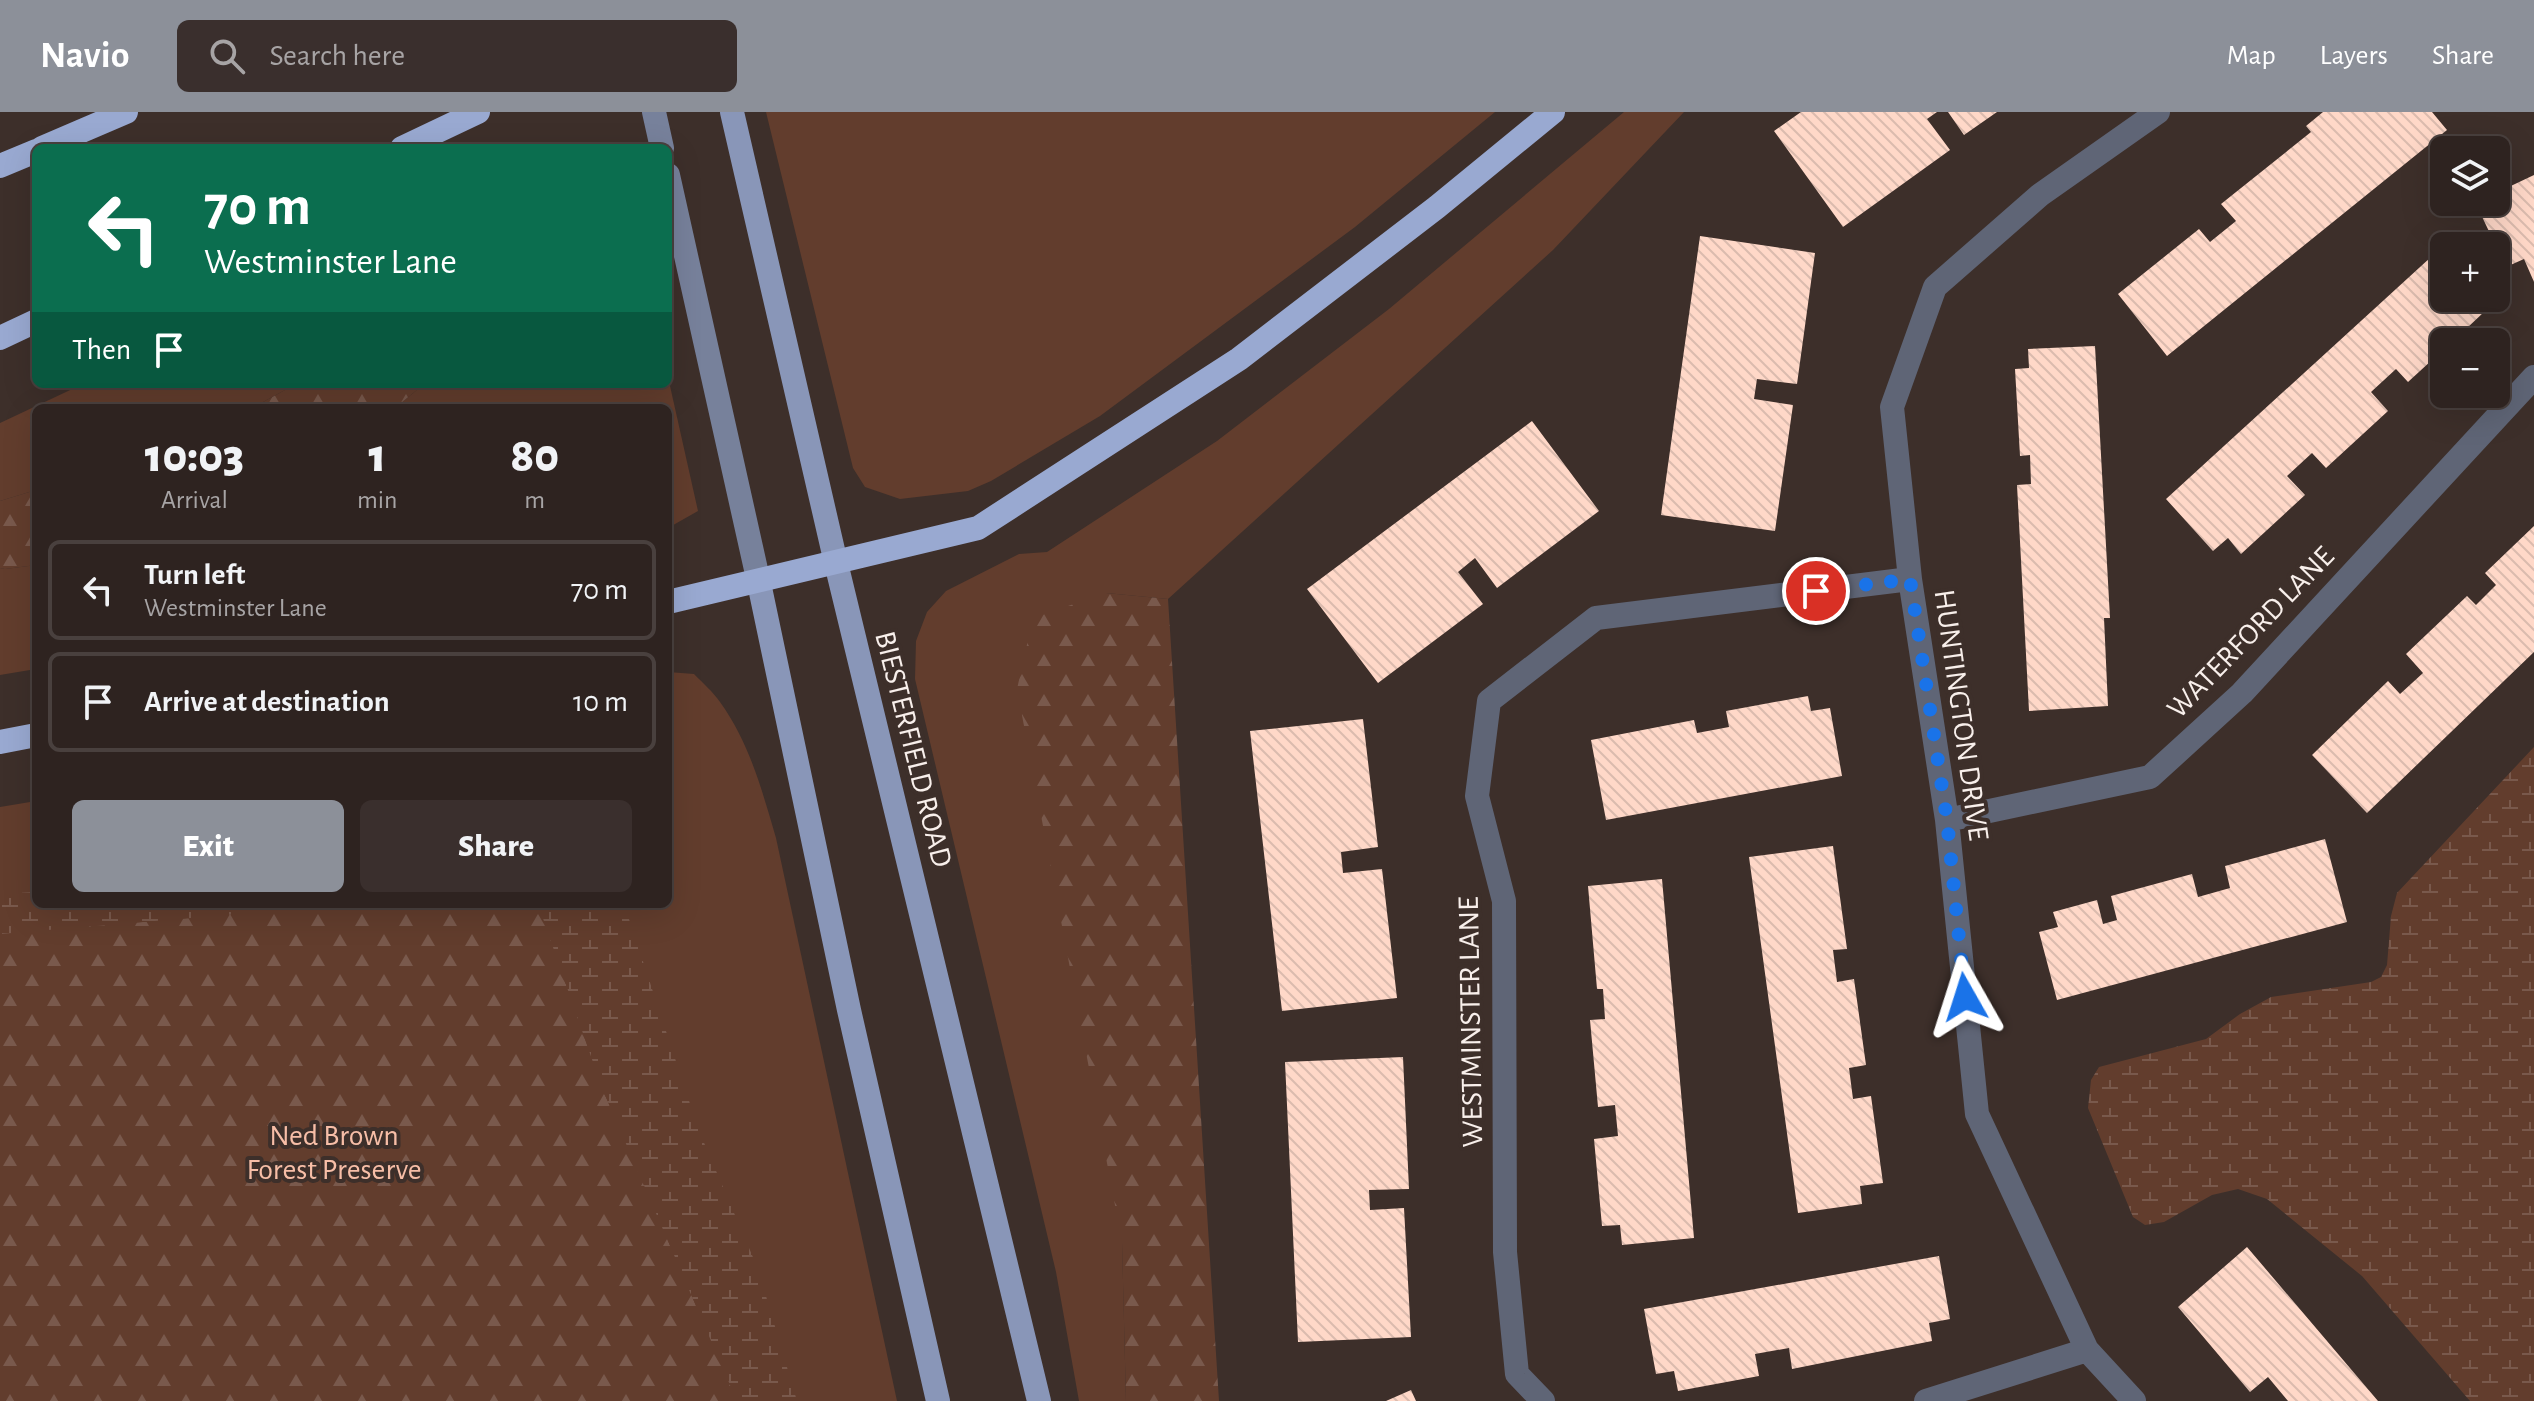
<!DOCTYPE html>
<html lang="en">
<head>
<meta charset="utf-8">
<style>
  :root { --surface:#2e2320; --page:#3a2f2d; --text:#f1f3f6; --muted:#a7a4a5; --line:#49403e; --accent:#8c9099 }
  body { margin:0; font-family:"Alegreya Sans",sans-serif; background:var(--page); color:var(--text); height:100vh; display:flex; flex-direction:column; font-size:30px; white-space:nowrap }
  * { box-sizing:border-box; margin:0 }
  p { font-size:26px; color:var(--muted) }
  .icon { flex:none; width:44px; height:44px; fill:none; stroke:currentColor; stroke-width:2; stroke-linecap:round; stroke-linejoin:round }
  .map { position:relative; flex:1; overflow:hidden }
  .sheet { position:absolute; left:32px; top:292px; width:640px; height:504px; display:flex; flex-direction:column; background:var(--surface); border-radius:12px; box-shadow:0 8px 32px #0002,0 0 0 2px var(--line) }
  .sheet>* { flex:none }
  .hud { position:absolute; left:32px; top:32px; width:640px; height:244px; border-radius:12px; box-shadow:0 8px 32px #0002,0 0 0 2px var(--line); background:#0b6e4f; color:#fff; overflow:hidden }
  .fabs { position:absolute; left:2430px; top:24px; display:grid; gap:16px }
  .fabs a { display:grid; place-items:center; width:80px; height:80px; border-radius:12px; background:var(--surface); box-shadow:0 8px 32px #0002,0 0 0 2px var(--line); font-size:40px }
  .pin { position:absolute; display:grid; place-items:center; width:68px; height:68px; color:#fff; margin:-34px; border:4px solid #fff; border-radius:50%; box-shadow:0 2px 8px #0007 }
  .me { position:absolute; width:88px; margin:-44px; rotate:354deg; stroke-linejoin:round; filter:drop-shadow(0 0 6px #0008) }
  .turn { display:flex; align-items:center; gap:28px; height:168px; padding:0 40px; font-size:36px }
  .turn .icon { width:104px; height:104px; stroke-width:2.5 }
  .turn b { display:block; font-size:56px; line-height:68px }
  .then { display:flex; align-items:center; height:76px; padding:0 40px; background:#0003; gap:16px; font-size:30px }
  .eta { display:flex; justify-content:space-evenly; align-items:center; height:136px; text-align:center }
  .eta b { font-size:48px; font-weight:800; line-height:56px }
  .cta { display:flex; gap:16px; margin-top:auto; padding:16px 40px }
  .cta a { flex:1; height:92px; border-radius:12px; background:var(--accent); color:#fff; font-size:32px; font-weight:800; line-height:92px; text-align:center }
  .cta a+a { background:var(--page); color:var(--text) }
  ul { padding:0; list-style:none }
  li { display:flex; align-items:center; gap:24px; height:100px; margin:0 16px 12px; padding:0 24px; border:4px solid var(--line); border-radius:12px }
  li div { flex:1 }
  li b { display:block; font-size:30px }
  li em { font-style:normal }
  header { display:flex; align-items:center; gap:48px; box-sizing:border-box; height:112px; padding:0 40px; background:var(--accent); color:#fff }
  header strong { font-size:38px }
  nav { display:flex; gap:44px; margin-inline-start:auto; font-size:28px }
  .search { width:560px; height:72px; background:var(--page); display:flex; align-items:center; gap:20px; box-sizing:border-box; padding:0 28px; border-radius:12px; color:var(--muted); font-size:30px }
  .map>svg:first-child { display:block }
  .green { fill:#623d2d }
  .forest { fill:url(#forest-firs) }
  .wetland { fill:url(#wetland-marsh) }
  .building { fill:url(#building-back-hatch) }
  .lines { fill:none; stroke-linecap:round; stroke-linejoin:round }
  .street { stroke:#5f6576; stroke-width:24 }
  .secondary { stroke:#77819b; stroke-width:24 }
  .primary { stroke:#8996b8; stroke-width:24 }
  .highway { stroke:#99a9d1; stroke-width:24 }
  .route { stroke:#1a73e8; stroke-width:14; stroke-dasharray:0 25.2 }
  .labels { text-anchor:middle; stroke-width:8; stroke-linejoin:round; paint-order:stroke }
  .street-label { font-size:30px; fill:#f8efeb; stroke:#3d2f2a }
  .park-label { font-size:30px; fill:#f7bea7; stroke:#3d2f2a }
</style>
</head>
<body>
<header>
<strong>Navio</strong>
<div class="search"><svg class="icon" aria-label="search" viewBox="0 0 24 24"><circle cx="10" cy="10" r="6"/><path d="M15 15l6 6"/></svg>Search here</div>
<nav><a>Map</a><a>Layers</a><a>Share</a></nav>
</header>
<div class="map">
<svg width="2534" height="1289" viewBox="0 0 2534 1289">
  <defs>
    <pattern id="forest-firs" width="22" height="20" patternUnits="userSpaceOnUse" patternTransform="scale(2)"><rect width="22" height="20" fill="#623d2d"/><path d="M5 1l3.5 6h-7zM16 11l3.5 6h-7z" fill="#79594c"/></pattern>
    <pattern id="wetland-marsh" width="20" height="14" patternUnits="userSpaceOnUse" patternTransform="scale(2)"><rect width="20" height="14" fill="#623d2d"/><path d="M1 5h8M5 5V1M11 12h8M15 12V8" fill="none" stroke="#79594c"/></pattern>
    <pattern id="building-back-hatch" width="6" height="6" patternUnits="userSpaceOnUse" patternTransform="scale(2)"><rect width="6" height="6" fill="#ffd8c8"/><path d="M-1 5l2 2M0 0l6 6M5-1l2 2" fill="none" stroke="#dbbbae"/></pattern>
  </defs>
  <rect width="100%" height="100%" fill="#3d2f2a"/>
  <path class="green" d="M766,0H1495L1355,115L1100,304L991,369L968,379L900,387L865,375L853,356Z
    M1624,0H1684L1553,138L1168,487L1106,481L1126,1289H1079L1056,1160L915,567L916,529L927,500L946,479L1019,442L1047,440L1217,329L1389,197Z
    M668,265L698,399L668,416V296H395L424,272H668Z
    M83,272H296L252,296H36V378L0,389V311Z
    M36,453V557L0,563V456L5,457Z
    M668,560L694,562C703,571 713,580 720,590C749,630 762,678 776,726L897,1289H0V695L36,689V792H668Z"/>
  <path class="forest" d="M296,272H424L395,296H252Z
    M36,378V453L5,457L0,456V389Z
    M1106,481L1168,487L1219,1289H1126L1122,1130L1017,577L1033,506Z
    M358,792H538L602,976L737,1289H0V822Z"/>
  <path class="wetland" d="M2534,635V1289H2470L2362,1164L2267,1087L2238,1077L2212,1083L2164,1110L2145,1113L2133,1105L2088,996L2091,968L2099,955L2206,927L2240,902L2271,885L2371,870L2381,865L2387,853L2391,804L2397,781Z
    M36,780V792H358L0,822V782Z
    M538,792H624L699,1019L758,1157L797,1289H737L602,976Z"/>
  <path class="building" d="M1801,0H1937L1927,7L1950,38L1843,115L1774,19Z
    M1948,0H1997L1964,23Z
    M2323,0H2432L2447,18L2167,244L2118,182L2199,117L2210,130L2236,109L2221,92L2311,20L2306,14Z
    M2534,63V170L2524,147L2506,155L2475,90H2496V81Z
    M1700,124L1815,141L1797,272L1757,267L1754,287L1793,293L1775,419L1661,403Z
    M2431,145L2444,159V186H2469L2483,201L2452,230H2444V237L2408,270L2396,257L2371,280L2388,299L2326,356L2312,341L2287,364L2305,383L2241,442L2228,426L2213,439L2166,387Z
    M2095,234L2110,506H2104L2108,594L2029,599L2017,373L2031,372L2030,343L2020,344L2015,257L2029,256L2028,237Z
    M1532,309L1599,399L1497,476L1475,446L1458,460L1483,492L1378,571L1307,477Z
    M2534,414V540L2367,701L2312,643L2388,569L2400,582L2423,561L2406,542L2467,484L2476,493L2496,473L2485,461Z
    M1808,584L1811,599L1830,596L1842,664L1606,708L1591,628L1694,608L1697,621L1729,615L1726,599Z
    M1363,607L1378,735L1341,740L1343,761L1382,757L1397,886L1282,899L1250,619Z
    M2325,727L2347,810L2057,888L2039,820L2058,815L2053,800L2097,788L2103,812L2117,808L2111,784L2192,762L2198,785L2230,776L2225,754Z
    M1833,734L1847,837L1833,838L1837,870L1854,867L1866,953L1849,956L1853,987L1871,984L1883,1071L1860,1074L1862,1092L1798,1101L1749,745Z
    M1662,767L1694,1126L1622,1133L1620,1113L1602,1114L1594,1027L1618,1024L1615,993L1598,995L1590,908L1605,907L1603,877H1597L1588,774Z
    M1403,945L1409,1077L1369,1078L1370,1098L1404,1096L1411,1225L1298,1230L1285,950Z
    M2247,1135L2378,1289H2288L2268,1265L2250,1280L2178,1195Z
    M1939,1144L1950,1207L1929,1211L1932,1229L1792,1257L1789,1236L1755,1242L1759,1264L1678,1279L1674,1259L1656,1262L1644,1197Z
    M1411,1278L1416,1289H1386Z"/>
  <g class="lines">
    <path class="street" d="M1947,708L2150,665L2242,581L2534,265
      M1543,1289L1517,1262L1505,1140L1504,789L1477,684L1489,589L1596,506L1910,467
      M1926,1289L2087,1238
      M2134,1289L2087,1238L1977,1002L1947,708L1910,467L1892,295L1935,175L2040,83L2158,0"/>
    <path class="secondary" d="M654,0L662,36
      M668,63L759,471"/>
    <path class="primary" d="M732,0L836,451L1039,1289
      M759,471L849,898L938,1289"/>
    <path class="highway" d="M42,36L126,0
      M402,36L478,0
      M0,54L36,39
      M0,226L36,209
      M668,490L978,416L1239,247L1437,95L1553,0
      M0,630L36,623"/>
  </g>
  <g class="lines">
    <path class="route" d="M1816,479L1910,467L1947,708L1965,885"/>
  </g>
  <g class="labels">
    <g class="street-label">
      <text transform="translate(2250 520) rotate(-46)" y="10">WATERFORD LANE</text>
      <text transform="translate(1962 603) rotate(82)" y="10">HUNTINGTON DRIVE</text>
      <text transform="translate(914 637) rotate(76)" y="10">BIESTERFIELD ROAD</text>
      <text transform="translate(1470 910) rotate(-91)" y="10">WESTMINSTER LANE</text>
    </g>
    <g class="park-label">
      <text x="334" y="1033">Ned Brown<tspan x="334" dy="34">Forest Preserve</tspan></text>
    </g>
  </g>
</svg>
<div class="fabs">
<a><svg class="icon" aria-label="layers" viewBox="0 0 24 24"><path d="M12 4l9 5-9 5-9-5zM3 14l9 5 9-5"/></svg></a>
<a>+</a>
<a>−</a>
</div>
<div class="pin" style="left:1816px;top:479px;background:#d93025"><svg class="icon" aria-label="arrive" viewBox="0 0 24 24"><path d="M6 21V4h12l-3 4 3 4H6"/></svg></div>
<svg class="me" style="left:1965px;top:885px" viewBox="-20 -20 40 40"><path d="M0-17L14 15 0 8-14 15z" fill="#1a73e8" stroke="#fff" stroke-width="4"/></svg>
<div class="hud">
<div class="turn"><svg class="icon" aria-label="left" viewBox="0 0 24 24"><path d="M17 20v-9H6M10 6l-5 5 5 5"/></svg><div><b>70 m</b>Westminster Lane</div></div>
<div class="then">Then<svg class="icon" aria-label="arrive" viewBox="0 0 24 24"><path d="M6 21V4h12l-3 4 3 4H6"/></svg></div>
</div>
<section class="sheet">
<div class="eta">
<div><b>10:03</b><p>Arrival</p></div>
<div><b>1</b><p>min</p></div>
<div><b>80</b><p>m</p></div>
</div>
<ul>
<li><svg class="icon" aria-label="left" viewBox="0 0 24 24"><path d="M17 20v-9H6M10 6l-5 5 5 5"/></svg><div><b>Turn left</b><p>Westminster Lane</p></div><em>70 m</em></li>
<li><svg class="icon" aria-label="arrive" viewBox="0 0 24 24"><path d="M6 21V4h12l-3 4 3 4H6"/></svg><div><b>Arrive at destination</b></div><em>10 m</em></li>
</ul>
<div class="cta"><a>Exit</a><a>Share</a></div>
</section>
</div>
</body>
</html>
